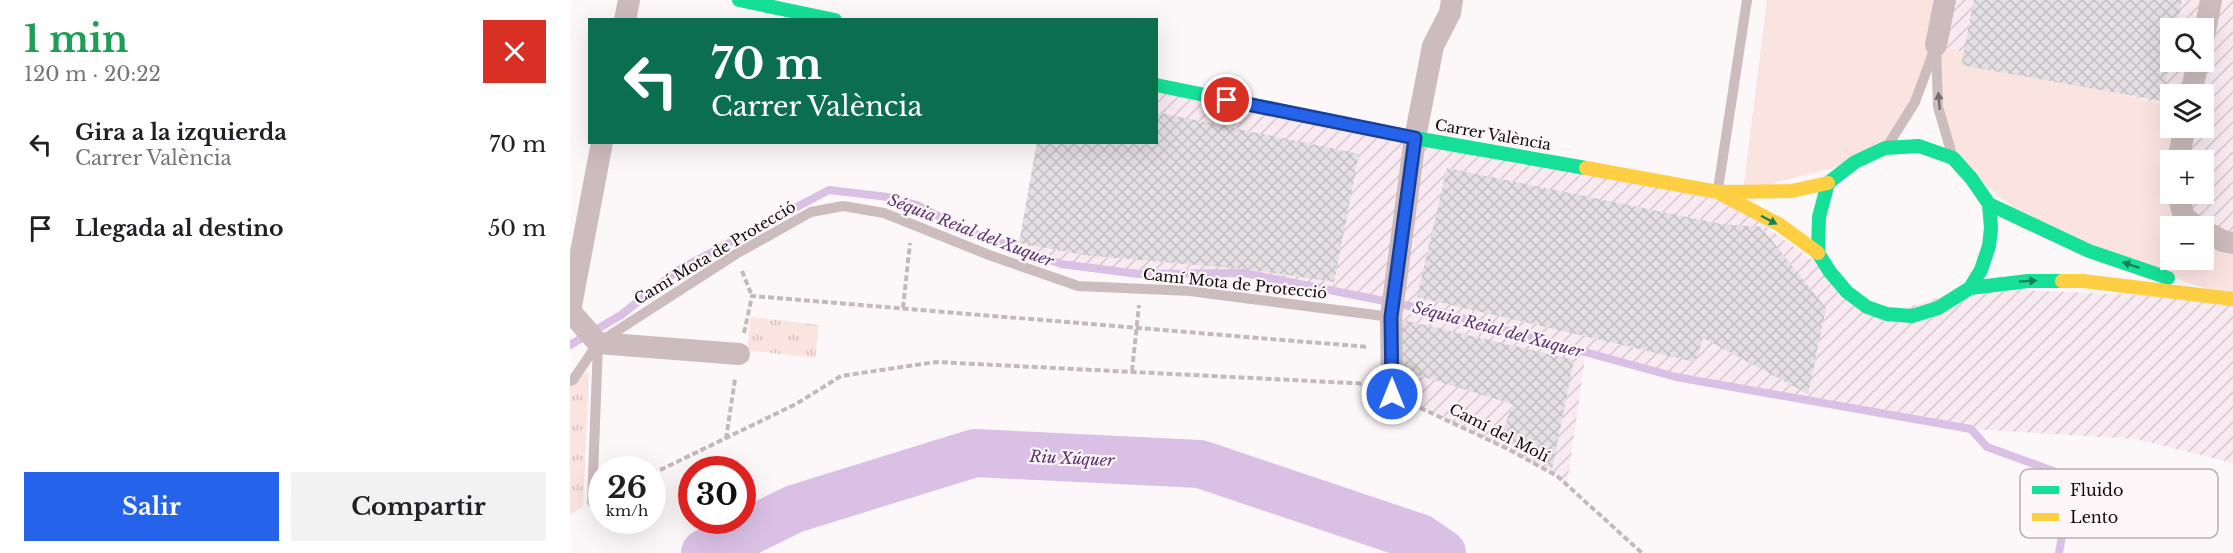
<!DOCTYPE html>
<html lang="es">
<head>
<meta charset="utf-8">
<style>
  :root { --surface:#fff; --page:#f2f2f2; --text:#202124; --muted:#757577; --accent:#2563eb }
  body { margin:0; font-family:"Libre Baskerville",serif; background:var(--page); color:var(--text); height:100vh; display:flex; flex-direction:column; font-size:22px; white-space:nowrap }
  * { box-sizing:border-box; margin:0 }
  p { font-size:20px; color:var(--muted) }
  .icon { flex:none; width:33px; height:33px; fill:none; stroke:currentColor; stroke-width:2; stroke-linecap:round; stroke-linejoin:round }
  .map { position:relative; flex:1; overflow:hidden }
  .drawer { display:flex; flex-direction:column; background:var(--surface); width:570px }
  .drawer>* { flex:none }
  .hud { position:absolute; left:18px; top:18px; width:570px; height:126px; border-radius:0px; box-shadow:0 6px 24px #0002; background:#0b6e4f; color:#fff; overflow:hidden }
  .fabs { position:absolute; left:1590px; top:18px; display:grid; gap:12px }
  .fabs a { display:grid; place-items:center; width:54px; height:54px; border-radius:0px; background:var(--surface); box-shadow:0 6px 24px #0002; font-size:30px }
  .speed { position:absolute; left:18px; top:456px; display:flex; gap:12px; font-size:30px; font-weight:700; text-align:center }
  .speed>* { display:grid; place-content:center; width:78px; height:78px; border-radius:50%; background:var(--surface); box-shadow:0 6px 24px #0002; line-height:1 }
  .speed small { font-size:15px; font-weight:400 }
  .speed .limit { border:9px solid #d22; background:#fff; color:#111 }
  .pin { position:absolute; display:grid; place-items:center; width:51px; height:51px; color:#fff; margin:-26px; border:3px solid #fff; border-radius:50%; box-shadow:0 2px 6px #0007 }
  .me { position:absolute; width:66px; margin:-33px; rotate:0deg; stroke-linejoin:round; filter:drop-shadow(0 0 4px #0008) }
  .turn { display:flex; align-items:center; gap:21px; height:126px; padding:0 24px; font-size:27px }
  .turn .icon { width:78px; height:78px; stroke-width:2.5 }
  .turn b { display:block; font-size:42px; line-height:51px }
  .round { display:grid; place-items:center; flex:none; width:63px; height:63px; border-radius:0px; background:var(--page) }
  .summary { display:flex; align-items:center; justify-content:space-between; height:102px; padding:0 24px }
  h1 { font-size:36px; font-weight:700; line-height:45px; color:#1e9e55 }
  .primary-button { display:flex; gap:12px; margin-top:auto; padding:12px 24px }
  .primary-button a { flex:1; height:69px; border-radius:0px; background:var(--accent); color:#fff; font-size:24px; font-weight:700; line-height:69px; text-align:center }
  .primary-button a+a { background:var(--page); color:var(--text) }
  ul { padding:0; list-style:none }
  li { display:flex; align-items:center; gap:18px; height:84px; padding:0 24px }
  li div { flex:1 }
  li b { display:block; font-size:22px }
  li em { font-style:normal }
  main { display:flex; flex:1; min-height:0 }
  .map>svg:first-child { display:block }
  .industrial { fill:url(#industrial-furrows); fill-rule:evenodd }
  .green { fill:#fbe3e0 }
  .park { fill:url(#park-tufts) }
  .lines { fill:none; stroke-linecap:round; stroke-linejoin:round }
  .stream { stroke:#dac0e5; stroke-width:8 }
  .river { stroke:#dac0e5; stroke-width:48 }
  .building { fill:url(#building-cross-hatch) }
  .path { stroke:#c4b9ba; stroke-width:4; stroke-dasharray:6 3; stroke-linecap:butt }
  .lane { stroke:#ccbcbe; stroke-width:10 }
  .street { stroke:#ccbcbe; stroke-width:22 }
  .fast { stroke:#16e098; stroke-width:14 }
  .slow { stroke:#ffcf43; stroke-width:14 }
  .oneway { fill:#776c6e }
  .oneway2 { fill:#138059 }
  .route-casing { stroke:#184099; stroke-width:15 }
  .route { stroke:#2563eb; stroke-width:10 }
  .labels { text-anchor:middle; stroke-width:4.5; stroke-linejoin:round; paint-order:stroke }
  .street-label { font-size:15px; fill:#100a0d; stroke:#fdf6f8 }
  .water-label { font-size:16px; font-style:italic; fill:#5d3071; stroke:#fdf6f8 }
  .key { fill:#fdf6f8; stroke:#b6afb2; stroke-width:1.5 }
  .key-label { font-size:16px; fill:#100a0d }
</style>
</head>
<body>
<main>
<section class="drawer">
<div class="summary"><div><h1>1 min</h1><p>120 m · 20:22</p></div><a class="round" style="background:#d93025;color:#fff"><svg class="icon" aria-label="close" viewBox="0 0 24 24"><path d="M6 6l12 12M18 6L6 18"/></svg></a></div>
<ul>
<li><svg class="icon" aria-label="left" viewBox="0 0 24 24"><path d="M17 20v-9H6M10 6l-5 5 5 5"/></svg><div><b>Gira a la izquierda</b><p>Carrer València</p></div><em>70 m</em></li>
<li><svg class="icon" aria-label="arrive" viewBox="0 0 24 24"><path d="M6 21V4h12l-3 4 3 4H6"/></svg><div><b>Llegada al destino</b></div><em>50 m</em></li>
</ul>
<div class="primary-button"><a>Salir</a><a>Compartir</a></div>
</section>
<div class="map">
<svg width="1663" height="553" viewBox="0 0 1663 553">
  <defs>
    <pattern id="industrial-furrows" width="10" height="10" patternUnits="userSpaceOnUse" patternTransform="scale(1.5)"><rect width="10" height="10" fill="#f8eaf0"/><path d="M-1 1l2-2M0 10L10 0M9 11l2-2" fill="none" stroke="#d4c7cd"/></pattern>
    <pattern id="park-tufts" width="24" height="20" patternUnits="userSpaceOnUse" patternTransform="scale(1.5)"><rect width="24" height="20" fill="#fbe3e0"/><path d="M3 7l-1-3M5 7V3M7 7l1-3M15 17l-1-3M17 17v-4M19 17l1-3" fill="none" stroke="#d6c1bf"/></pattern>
    <pattern id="building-cross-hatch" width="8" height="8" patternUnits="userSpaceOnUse" patternTransform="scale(1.5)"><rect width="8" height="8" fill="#e4dfe2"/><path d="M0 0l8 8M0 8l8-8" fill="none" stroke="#c3bec1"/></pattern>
  </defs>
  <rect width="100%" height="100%" fill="#fcf7f9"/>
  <path class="industrial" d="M1375,0H1663V243L1653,241L1608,194H1634V160H1608L1615,128H1634V94H1600V107L1366,45ZM1600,28H1634V62H1600Z
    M587,85L1148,192L1317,314L1400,288L1663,299V463L1566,439L1401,429L1106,377L1016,352L997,485L987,476L938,449L822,394L823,303L674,273L568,274L491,264L448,249L467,143L586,142Z"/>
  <path class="green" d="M1197,0H1375L1366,45L1600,107V128H1615L1600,160V194L1626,226H1600V260H1634V231L1663,243V299L1466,227L1383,158L1368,107L1366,48L1345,102L1315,148L1285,162L1173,191Z"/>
  <path class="park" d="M181,317L249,325L245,358L177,350Z
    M19,372L13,506L0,515V381Z"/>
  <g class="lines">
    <path class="stream" d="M0,345L51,315L108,270L259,190L318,197L347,205L395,230L491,264L568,274L674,273L869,312L1106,377L1401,429L1417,447L1483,471L1500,494L1489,553"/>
    <path class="river" d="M135,553L224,509L405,453L630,464L850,538L872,553"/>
  </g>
  <path class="building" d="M1404,0H1612L1606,28H1600V59L1593,101L1391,65Z
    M586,112L789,154L764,282L683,270L514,255L449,243L467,142H586Z
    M877,168L1151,224L1191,227L1256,308L1238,394L1133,338L1125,362L847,297Z
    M821,317L1004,360L982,469L931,438L942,404L828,369Z"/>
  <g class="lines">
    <path class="path" d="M172,271L182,296
      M333,308L340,243
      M174,333L182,296L798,347
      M562,371L569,305
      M842,404L938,449L987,476L1072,553
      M156,439L165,379
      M82,474L226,404L271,376L366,362L800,384"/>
    <path class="lane" d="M1320,142L1345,102L1366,45L1368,107L1381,151
      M1148,189L1177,0
      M0,381L3,380L28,343L166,254L241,212L273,206L314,213L419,255L508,286L620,291L821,317
      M22,502L28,344"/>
    <path class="street" d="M55,20L59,0
      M1634,36L1641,0
      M1366,45L1375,0
      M1621,94L1628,62
      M1608,160L1615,128
      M1608,194L1614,217L1626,226
      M1634,231L1653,241L1663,243
      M0,311L28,343L169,354
      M0,311L32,142
      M822,394L821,317L845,138L863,46L880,13L882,0"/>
    <path class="fast" d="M169,0L265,20
      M586,85L845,138L1016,168
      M1419,204L1519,251L1598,278
      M1400,288L1411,270L1419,246L1421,228L1419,204L1401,178L1383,158L1349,146L1315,148L1285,162L1258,183L1249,217L1248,253L1260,272L1277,292L1297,307L1317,314L1342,316L1368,308L1400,288L1458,281H1492"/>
    <path class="slow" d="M1016,168L1148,192L1221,191L1258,183
      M1151,194L1210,225L1248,253
      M1492,281H1513L1663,299"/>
  </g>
  <defs><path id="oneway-solid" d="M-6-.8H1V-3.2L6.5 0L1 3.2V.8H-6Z" transform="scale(1.5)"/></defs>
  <use class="oneway" href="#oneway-solid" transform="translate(1369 101) rotate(-95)"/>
  <g class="oneway2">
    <use href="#oneway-solid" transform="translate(1199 220) rotate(28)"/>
    <use href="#oneway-solid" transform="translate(1561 265) rotate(-161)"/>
    <use href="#oneway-solid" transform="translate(1458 281) rotate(-3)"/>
  </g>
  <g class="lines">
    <g class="route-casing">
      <path id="route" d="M657,100L845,138L821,317L822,394"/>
    </g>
    <use href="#route" class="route"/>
  </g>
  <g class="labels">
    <g class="street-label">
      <text transform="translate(923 135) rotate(10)" y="5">Carrer València</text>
      <text transform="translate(145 253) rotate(-31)" y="5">Camí Mota de Protecció</text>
      <text transform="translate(665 284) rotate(6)" y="5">Camí Mota de Protecció</text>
      <text transform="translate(929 433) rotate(27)" y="5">Camí del Molí</text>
    </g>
    <g class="water-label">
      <text transform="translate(401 230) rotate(21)" y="6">Séquia Reial del Xuquer</text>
      <text transform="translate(928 329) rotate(15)" y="6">Séquia Reial del Xuquer</text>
      <text transform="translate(502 458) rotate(3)" y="6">Riu Xúquer</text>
    </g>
  </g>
  <rect x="1450" y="469" width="198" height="69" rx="9" class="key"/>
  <rect x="1462" y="486" width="27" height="8" fill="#16e098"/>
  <rect x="1462" y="513" width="27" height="8" fill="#ffcf43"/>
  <g class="key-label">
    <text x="1500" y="496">Fluido</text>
    <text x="1500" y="523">Lento</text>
  </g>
</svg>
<div class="fabs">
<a><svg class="icon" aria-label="search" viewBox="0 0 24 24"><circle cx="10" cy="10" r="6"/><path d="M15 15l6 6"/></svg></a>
<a><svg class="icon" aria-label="layers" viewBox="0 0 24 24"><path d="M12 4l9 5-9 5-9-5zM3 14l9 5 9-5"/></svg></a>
<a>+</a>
<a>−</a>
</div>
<div class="speed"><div>26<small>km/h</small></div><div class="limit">30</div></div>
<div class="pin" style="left:657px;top:100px;background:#d93025"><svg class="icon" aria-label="arrive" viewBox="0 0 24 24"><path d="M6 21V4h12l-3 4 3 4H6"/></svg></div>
<svg class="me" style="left:822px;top:394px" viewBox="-20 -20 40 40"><circle r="17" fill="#2563eb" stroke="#fff" stroke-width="3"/><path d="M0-11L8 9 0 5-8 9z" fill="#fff"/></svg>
<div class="hud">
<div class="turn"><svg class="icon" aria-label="left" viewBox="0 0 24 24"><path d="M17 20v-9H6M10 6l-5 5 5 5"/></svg><div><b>70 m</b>Carrer València</div></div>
</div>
</div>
</main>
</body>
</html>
